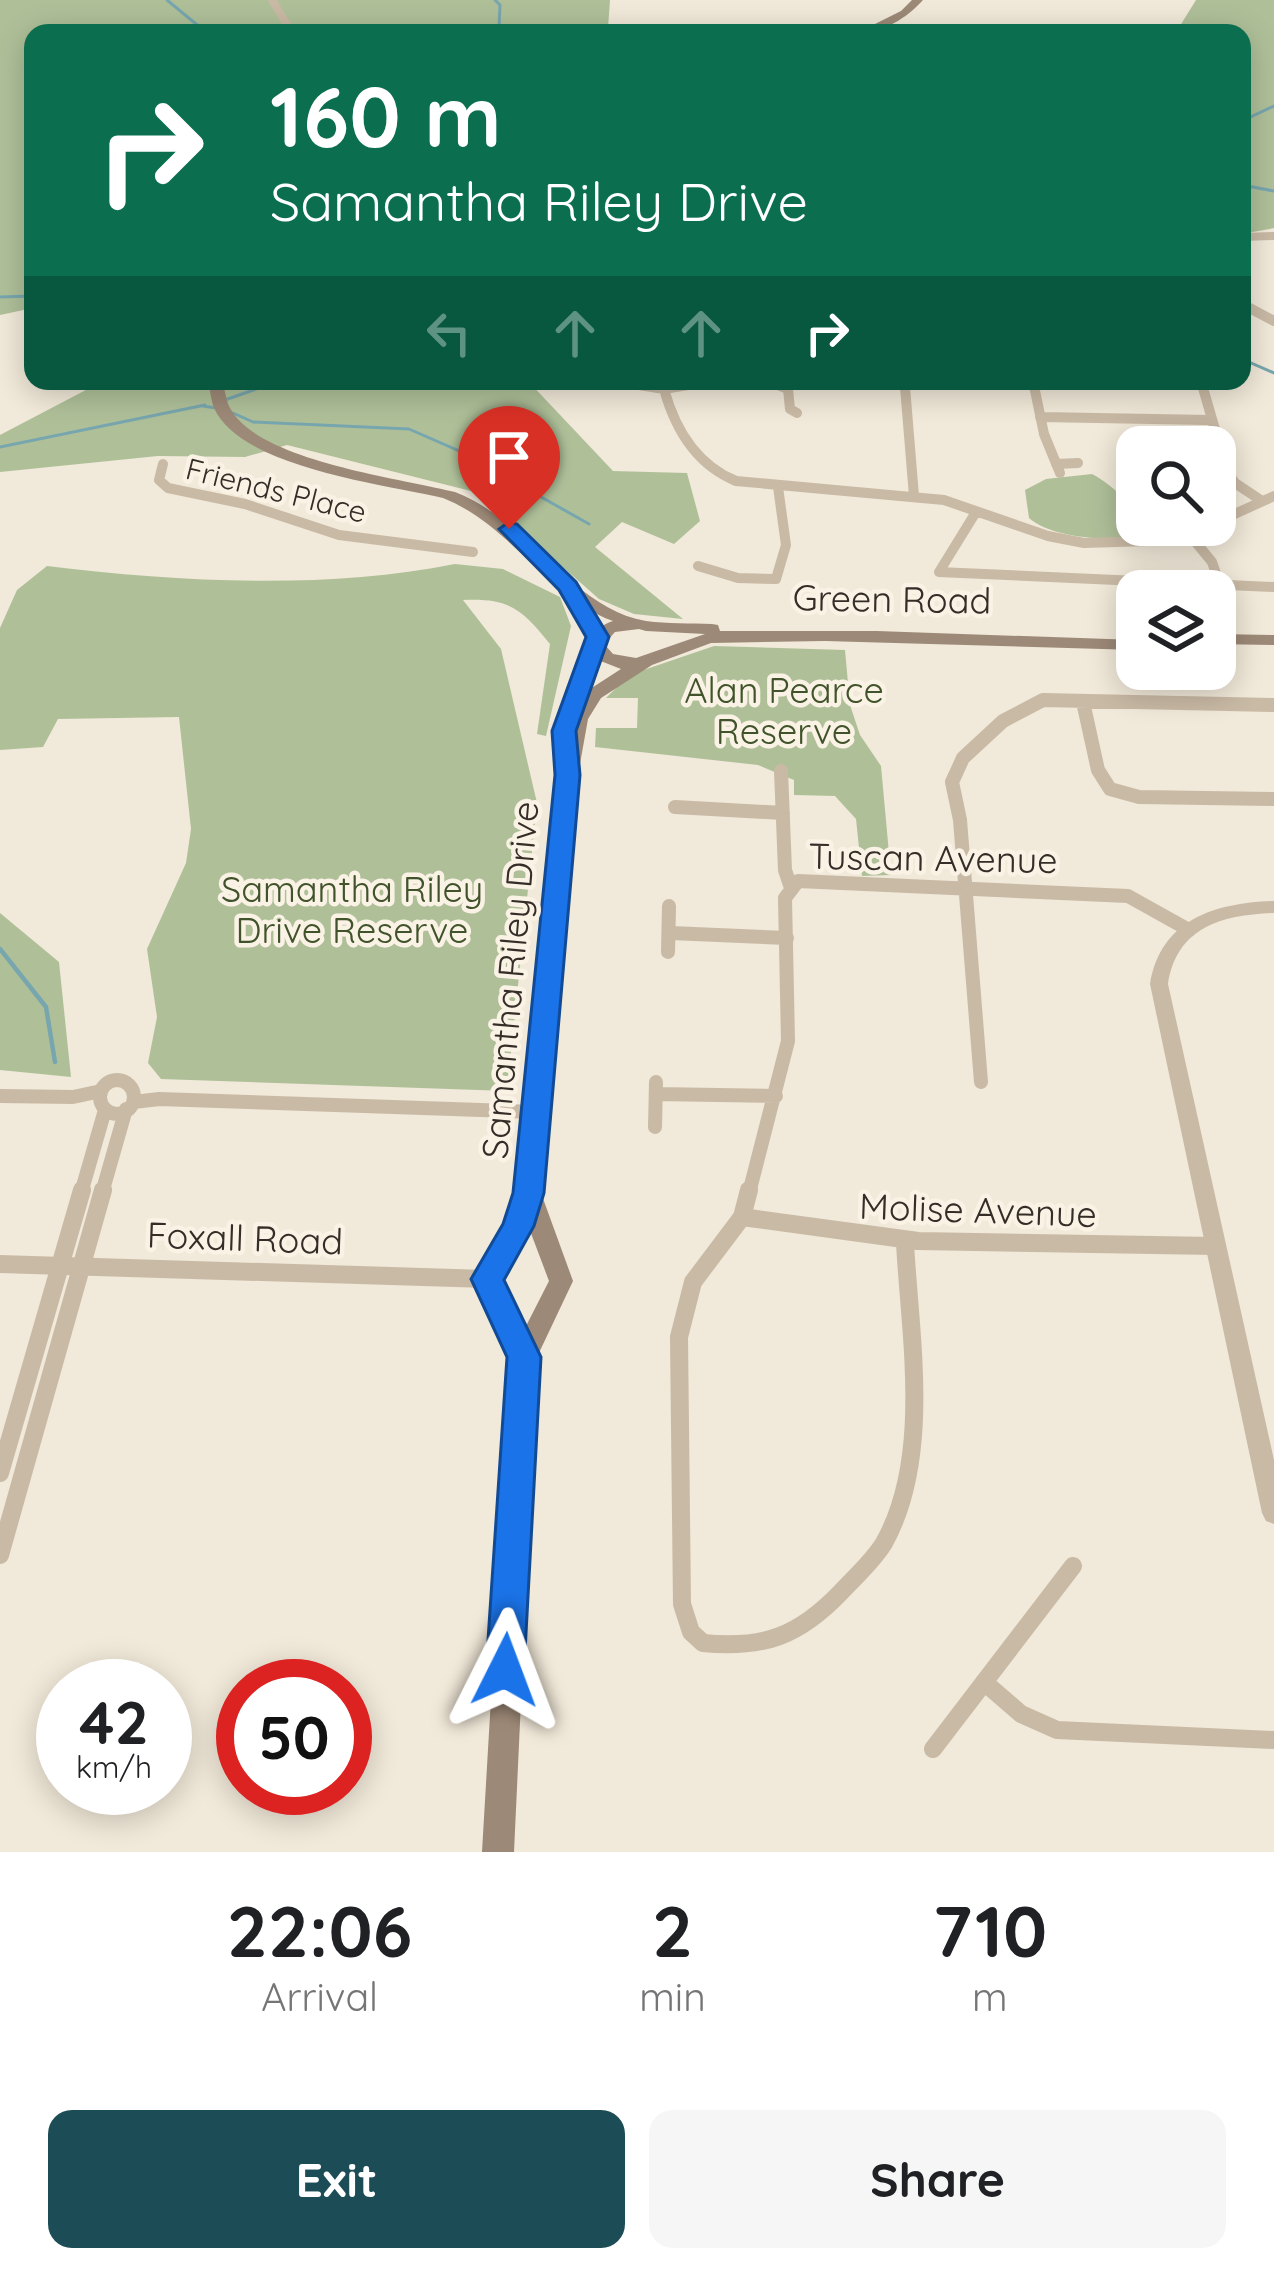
<!DOCTYPE html>
<html lang="en">
<head>
<meta charset="utf-8">
<style>
  :root { --surface:#fff; --page:#f6f6f6; --text:#202124; --muted:#757577; --accent:#1c4c56 }
  body { margin:0; font-family:Quicksand,sans-serif; background:var(--page); color:var(--text); height:100vh; display:flex; flex-direction:column; font-size:45px; white-space:nowrap }
  * { box-sizing:border-box; margin:0 }
  p { font-size:39px; color:var(--muted) }
  .icon { flex:none; width:66px; height:66px; fill:none; stroke:currentColor; stroke-width:2; stroke-linecap:round; stroke-linejoin:round }
  .map { position:relative; height:1852px; overflow:hidden }
  .details { display:flex; flex-direction:column; background:var(--surface); flex:1 }
  .details>* { flex:none }
  .guide { position:absolute; left:24px; top:24px; width:1227px; height:366px; border-radius:24px; box-shadow:0 6px 30px #0003; background:#0b6e4f; color:#fff; overflow:hidden }
  .buttons { position:absolute; left:1116px; top:426px; display:grid; gap:24px }
  .buttons a { display:grid; place-items:center; width:120px; height:120px; border-radius:24px; background:var(--surface); box-shadow:0 6px 30px #0003; font-size:60px }
  .speed { position:absolute; left:36px; top:1659px; display:flex; gap:24px; font-size:60px; font-weight:700; text-align:center }
  .speed>* { display:grid; place-content:center; width:156px; height:156px; border-radius:50%; background:var(--surface); box-shadow:0 6px 30px #0003; line-height:1 }
  .speed small { font-size:30px; font-weight:400 }
  .speed .limit { border:18px solid #d22; background:#fff; color:#111 }
  .pin { position:absolute; display:grid; place-items:center; width:102px; height:102px; color:#fff; margin:-123px -51px; border-radius:50% 50% 50% 0; rotate:-45deg; box-shadow:0 0 12px #0007 }
  .pin .icon { rotate:45deg }
  .me { position:absolute; width:132px; margin:-66px; rotate:3deg; stroke-linejoin:round; filter:drop-shadow(0 0 9px #0008) }
  .turn { display:flex; align-items:center; gap:42px; height:252px; padding:0 48px; font-size:54px }
  .turn .icon { width:156px; height:156px; stroke-width:2.5 }
  .turn b { display:block; font-size:84px; line-height:102px }
  .lanes { display:flex; align-items:center; height:114px; padding:0 48px; background:#0003; justify-content:center; gap:60px; direction:ltr }
  .lanes .off { opacity:.35 }
  .eta { display:flex; justify-content:space-evenly; align-items:center; height:204px; text-align:center }
  .eta b { font-size:72px; font-weight:700; line-height:84px }
  .cta { display:flex; gap:24px; margin-top:auto; padding:24px 48px }
  .cta a { flex:1; height:138px; border-radius:24px; background:var(--accent); color:#fff; font-size:48px; font-weight:700; line-height:138px; text-align:center }
  .cta a+a { background:var(--page); color:var(--text) }
  .map>svg:first-child { display:block }
  .green { fill:#afc099 }
  .lines { fill:none; stroke-linecap:round; stroke-linejoin:round }
  .stream-far1 { stroke:#78a6ae; stroke-width:3 }
  .stream { stroke:#78a6ae; stroke-width:4.5 }
  .minor-far3 { stroke:#c9baa5; stroke-width:8 }
  .minor-far2 { stroke:#c9baa5; stroke-width:10 }
  .minor-far1 { stroke:#c9baa5; stroke-width:14 }
  .minor { stroke:#c9baa5; stroke-width:18 }
  .tertiary { fill:#c9baa5; fill-rule:evenodd }
  .secondary { fill:#9d8977; fill-rule:evenodd }
  .route { fill:#1a73e8; stroke:#114b97; stroke-width:3 }
  .labels { text-anchor:middle; stroke-width:9; stroke-linejoin:round; paint-order:stroke }
  .far-street-label { font-size:30px; fill:#352d27; stroke:#f9f2e5 }
  .street-label { font-size:36px; fill:#352d27; stroke:#f9f2e5 }
  .park-label { font-size:36px; fill:#40532a; stroke:#f9f2e5 }
</style>
</head>
<body>
<div class="map">
<svg width="1274" height="1852" viewBox="0 0 1274 1852">
  <rect width="100%" height="100%" fill="#f1e9d9"/>
  <path class="green" d="M0,0H610L608,28L628,33H33V308L0,315Z
    M1196,0H1274V228L1242,234V33L1178,29Z
    M103,381H528L613,471L687,473L700,521L674,544L622,522L595,547L683,619L634,614L599,599L479,493L287,445L245,457L158,456L0,472V435Z
    M1092,474C1111,484 1133,503 1137,525L1149,532C1119,544 1053,539 1029,518L1025,490L1046,479Z
    M455,564L503,569L560,597L571,626L546,736L537,734L550,644C522,609 510,598 463,600L501,649L537,803L507,1091L161,1079L148,1063L157,1017L147,949L186,863L191,829L179,717L58,719L43,747L0,750V628L17,590L47,566C180,582 323,590 455,564Z
    M714,646L845,650L850,705L860,735L881,766L891,875L862,876L856,819L835,796L794,795V780L758,765L595,747L596,728H637L638,698H606L629,675Z
    M0,913L59,962L71,1077L0,1070Z"/>
  <g class="lines">
    <path class="stream-far1" d="M167,0L207,33
      M493,33L499,27L500,5L495,0
      M1242,121L1274,106
      M1242,185L1274,191
      M0,297L33,296
      M1242,359L1274,373
      M222,401L279,381
      M203,406L216,408
      M233,413L253,422L409,429L519,477L534,493L589,524
      M0,447L205,405"/>
    <path class="stream" d="M0,949L46,1007L55,1062"/>
    <path class="minor-far3" d="M272,0L292,33
      M1242,237L1274,236"/>
    <path class="minor-far2" d="M1242,304L1274,321
      M614,381L664,389L712,381
      M768,381L788,389L790,409L797,413
      M1033,381L1044,434L1060,473
      M1201,381L1227,471L1235,483L1262,501
      M905,387L914,496
      M664,389C675,429 697,465 736,481L944,500L1048,536L1084,543L1149,541L1211,525
      M1040,417L1209,420
      M163,464L159,480L168,488L245,504L339,535L473,552
      M1056,464L1078,463
      M976,512L939,572L1274,587
      M1215,523L1274,496
      M1189,534L1212,562L1220,585
      M698,566L738,578L776,579L786,545L778,487"/>
    <path class="minor-far1" d="M1083,702L1098,770L1110,789L1139,797L1274,799
      M781,771L785,870L790,885
      M675,807L783,813
      M671,933L787,938
      M668,952L669,906
      M100 1097a17 17 0 1 1 34 0a17 17 0 1 1-34 0Z
      M981,1082L960,820L952,782L963,758L1003,721L1043,700L1274,705
      M656,1094L776,1096
      M0,1096L73,1097L101,1091
      M134,1102L159,1099L536,1112
      M655,1127L656,1082
      M81,1193L105,1110
      M102,1193L126,1109
      M749,1193L788,1041L785,898L798,881L1128,896L1189,930"/>
    <path class="minor" d="M749,1190L742,1217L693,1282L679,1337L682,1604L691,1632L703,1643C764,1649 799,1636 841,1592C856,1576 873,1561 884,1543C932,1457 910,1337 905,1243
      M742,1217L918,1241L1215,1246
      M0,1473L82,1190
      M0,1555L103,1190
      M984,1682L1021,1714L1057,1730L1274,1740
      M933,1749L1073,1566"/>
    <path class="tertiary" d="M1274,901V913C1222,915 1177,927 1168,984L1274,1460V1524L1266,1521L1262,1513L1150,984C1161,919 1215,903 1274,901Z
      M0,1255L487,1270L495,1273L498,1279L495,1285L487,1288L0,1273Z"/>
    <path class="secondary" d="M912,0H923C907,18 883,33 857,33L901,11Z
      M208,381H222C225,389 226,401 230,408C258,461 400,478 455,492C530,521 571,608 646,621C667,624 691,623 712,624L718,625L720,631H877L1137,640V650L825,641L711,643L652,665L601,698L588,719L578,775L541,1193L573,1281L537,1357L514,1852H482L511,1357L475,1279L507,1224L517,1193L558,775L568,727L557,722C568,693 581,629 613,621C545,596 513,526 443,498C385,484 241,468 214,408C211,400 210,389 208,381ZM639,629L646,631L705,634L636,658L613,654L604,644L615,632ZM598,660L621,669L587,691ZM529,1228L549,1281L524,1330L500,1280Z
      M1215,634L1274,635V645L1215,644Z"/>
  </g>
  <path class="route" d="M509,522L517,524L576,582L609,637L576,731L580,775L544,1193L534,1226L504,1280L541,1357L524,1670L518,1683L505,1689L491,1683L486,1670L507,1357L471,1279L503,1224L513,1193L555,775L552,731L586,637L559,590L499,529Z"/>
  <g class="labels">
    <g class="far-street-label">
      <text transform="translate(276 491) rotate(14)" y="10">Friends Place</text>
    </g>
    <g class="street-label">
      <text transform="translate(892 599) rotate(1)" y="13">Green Road</text>
      <text transform="translate(933 858) rotate(1)" y="13">Tuscan Avenue</text>
      <text transform="translate(510 980) rotate(-85)" y="13">Samantha Riley Drive</text>
      <text transform="translate(978 1210) rotate(2)" y="13">Molise Avenue</text>
      <text transform="translate(245 1238) rotate(2)" y="13">Foxall Road</text>
    </g>
    <g class="park-label">
      <text x="784" y="703">Alan Pearce<tspan x="784" dy="41">Reserve</tspan></text>
      <text x="352" y="902">Samantha Riley<tspan x="352" dy="41">Drive Reserve</tspan></text>
    </g>
  </g>
</svg>
<div class="buttons">
<a><svg class="icon" aria-label="search" viewBox="0 0 24 24"><circle cx="10" cy="10" r="6"/><path d="M15 15l6 6"/></svg></a>
<a><svg class="icon" aria-label="layers" viewBox="0 0 24 24"><path d="M12 4l9 5-9 5-9-5zM3 14l9 5 9-5"/></svg></a>
</div>
<div class="speed"><div>42<small>km/h</small></div><div class="limit">50</div></div>
<div class="pin" style="left:509px;top:529px;background:#d93025"><svg class="icon" aria-label="arrive" viewBox="0 0 24 24"><path d="M6 21V4h12l-3 4 3 4H6"/></svg></div>
<svg class="me" style="left:505px;top:1670px" viewBox="-20 -20 40 40"><path d="M0-17L14 15 0 8-14 15z" fill="#1a73e8" stroke="#fff" stroke-width="4"/></svg>
<div class="guide">
<div class="turn"><svg class="icon" aria-label="right" viewBox="0 0 24 24"><path d="M7 20v-9h11M14 6l5 5-5 5"/></svg><div><b>160 m</b>Samantha Riley Drive</div></div>
<div class="lanes"><svg class="icon off" aria-label="left" viewBox="0 0 24 24"><path d="M17 20v-9H6M10 6l-5 5 5 5"/></svg><svg class="icon off" aria-label="ahead" viewBox="0 0 24 24"><path d="M12 20V5M6 11l6-6 6 6"/></svg><svg class="icon off" aria-label="ahead" viewBox="0 0 24 24"><path d="M12 20V5M6 11l6-6 6 6"/></svg><svg class="icon" aria-label="right" viewBox="0 0 24 24"><path d="M7 20v-9h11M14 6l5 5-5 5"/></svg></div>
</div>
</div>
<section class="details">
<div class="eta">
<div><b>22:06</b><p>Arrival</p></div>
<div><b>2</b><p>min</p></div>
<div><b>710</b><p>m</p></div>
</div>
<div class="cta"><a>Exit</a><a>Share</a></div>
</section>
</body>
</html>
